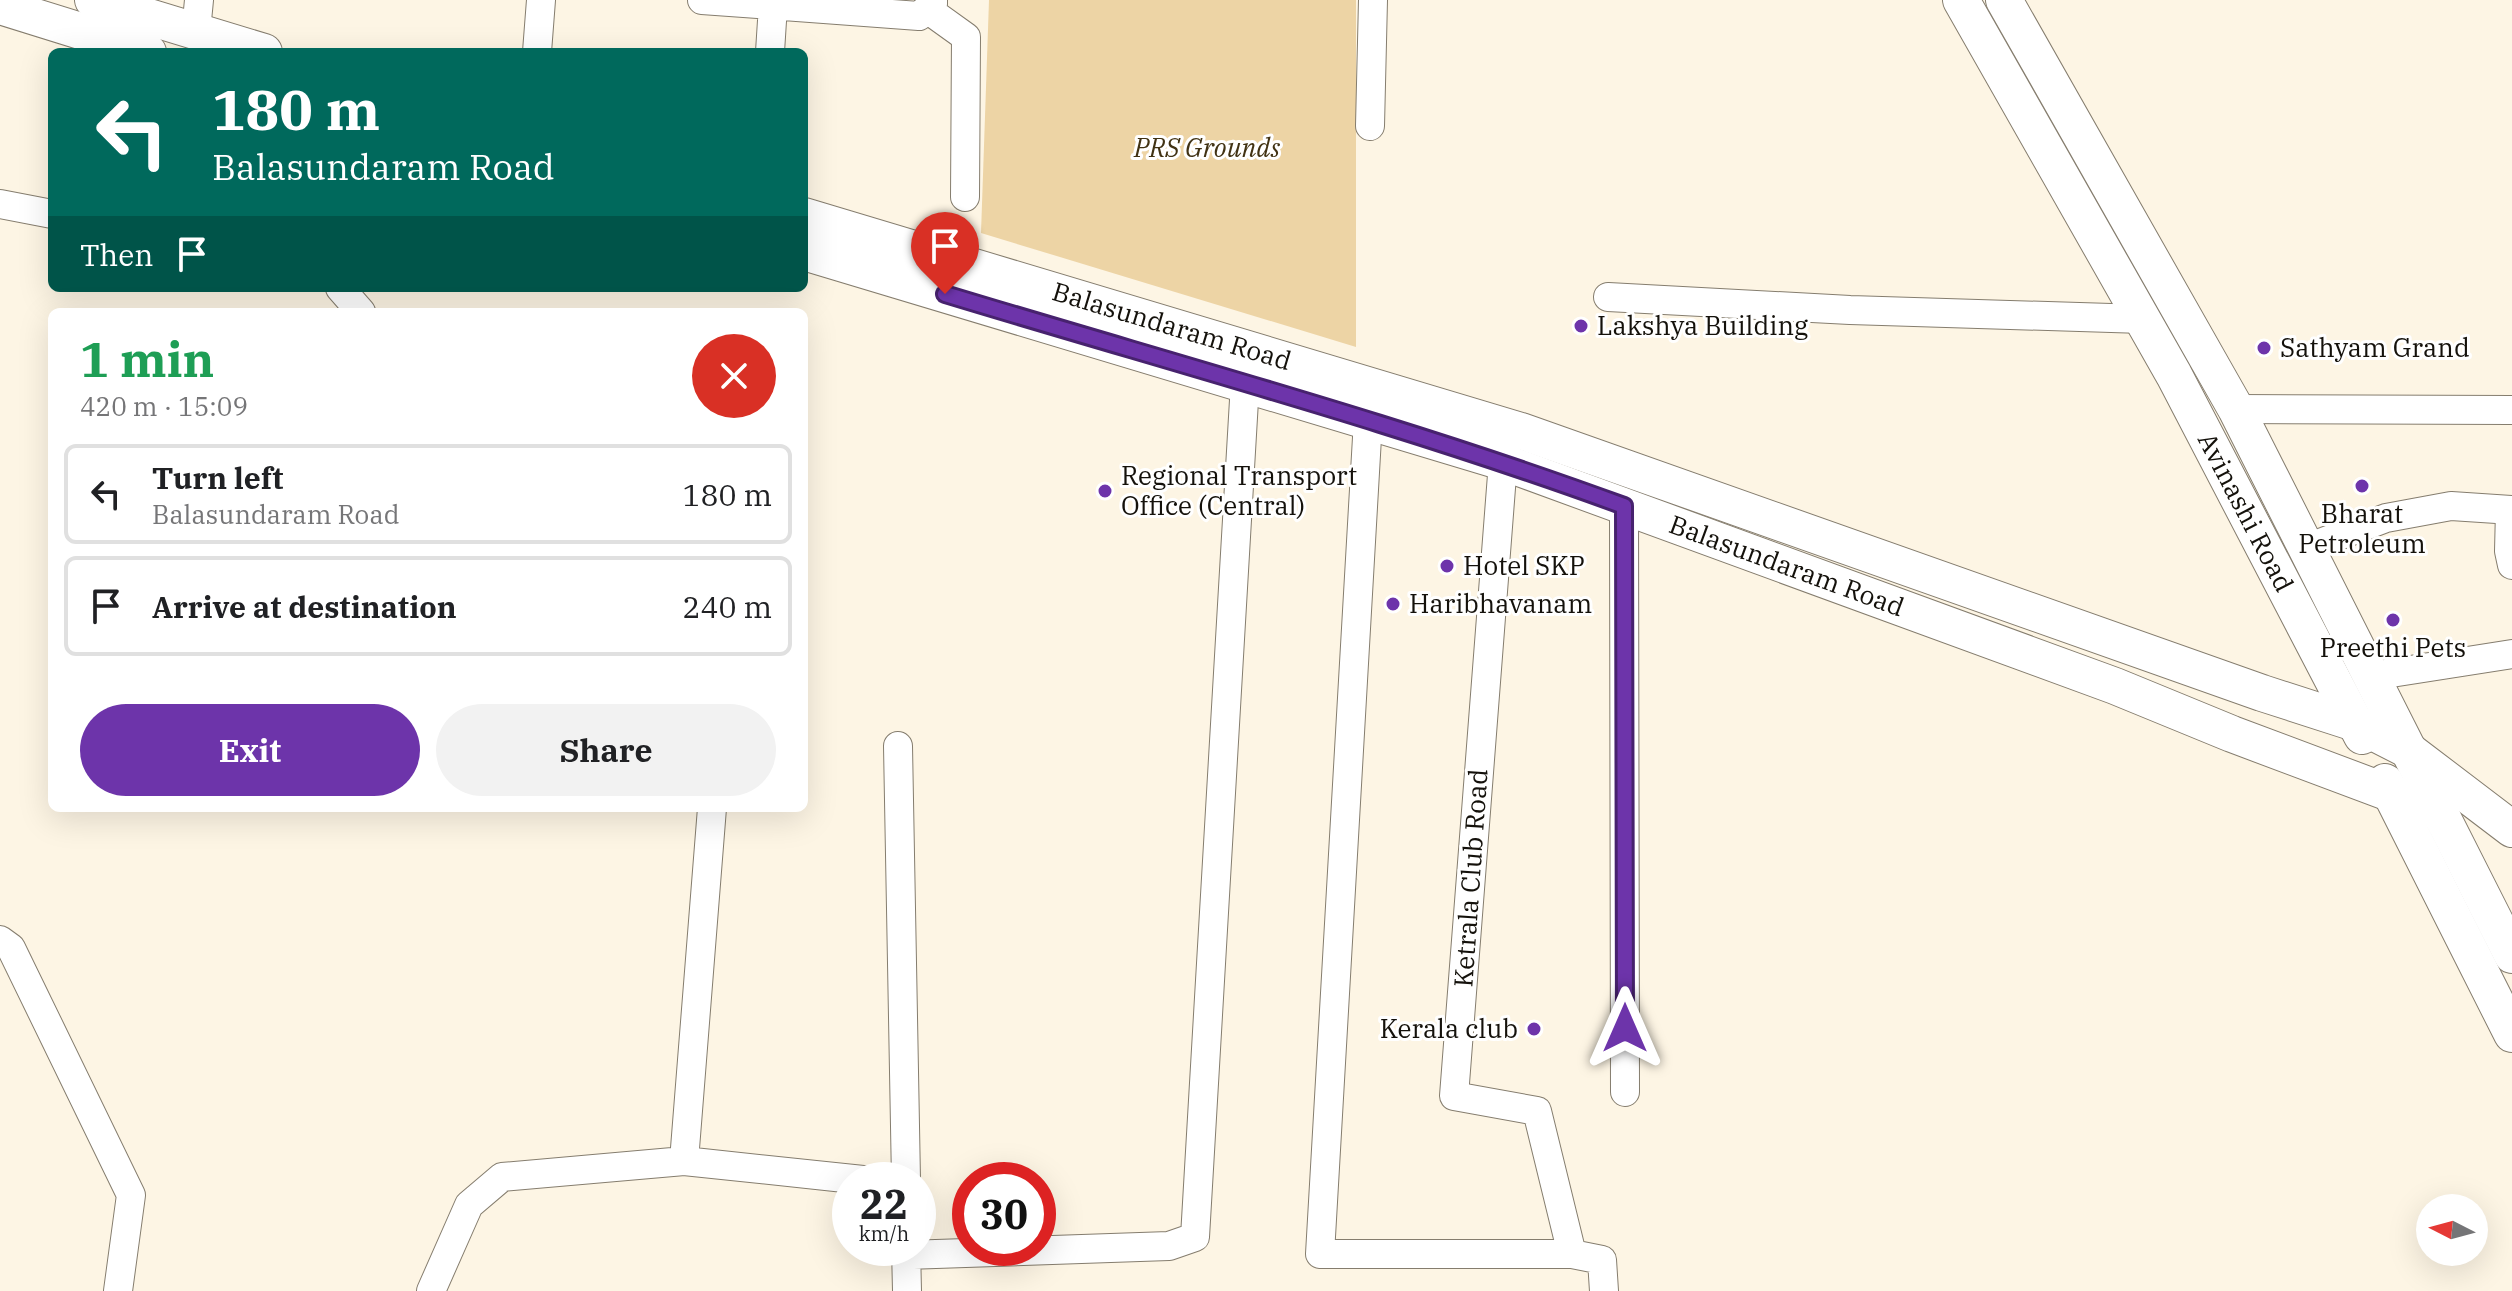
<!DOCTYPE html>
<html lang="en">
<head>
<meta charset="utf-8">
<style>
  :root { --surface:#fff; --page:#f2f2f2; --text:#202124; --muted:#757577; --line:#e0e0e0; --accent:#6d34aa }
  body { margin:0; font-family:"IBM Plex Serif",serif; background:var(--page); color:var(--text); height:100vh; display:flex; flex-direction:column; font-size:30px; white-space:nowrap }
  * { box-sizing:border-box; margin:0 }
  p { font-size:26px; color:var(--muted) }
  .icon { flex:none; width:44px; height:44px; fill:none; stroke:currentColor; stroke-width:2; stroke-linecap:round; stroke-linejoin:round }
  .map { position:relative; flex:1; overflow:hidden }
  .panel { position:absolute; left:48px; top:308px; width:760px; height:504px; display:flex; flex-direction:column; background:var(--surface); border-radius:12px; box-shadow:0 8px 32px #0002 }
  .panel>* { flex:none }
  .top-card { position:absolute; left:48px; top:48px; width:760px; height:244px; border-radius:12px; box-shadow:0 8px 32px #0002; background:#00695c; color:#fff; overflow:hidden }
  .needle { width:52px; rotate:276deg }
  .tools { position:absolute; left:2416px; top:1194px; display:grid; gap:16px }
  .tools a { display:grid; place-items:center; width:72px; height:72px; border-radius:50%; background:var(--surface); box-shadow:0 8px 32px #0002; font-size:40px }
  .speed { position:absolute; left:832px; top:1162px; display:flex; gap:16px; font-size:40px; font-weight:700; text-align:center }
  .speed>* { display:grid; place-content:center; width:104px; height:104px; border-radius:50%; background:var(--surface); box-shadow:0 8px 32px #0002; line-height:1 }
  .speed small { font-size:20px; font-weight:400 }
  .speed .limit { border:12px solid #d22; background:#fff; color:#111 }
  .pin { position:absolute; display:grid; place-items:center; width:68px; height:68px; color:#fff; margin:-82px -34px; border-radius:50% 50% 50% 0; rotate:-45deg; box-shadow:0 0 8px #0007 }
  .pin .icon { rotate:45deg }
  .me { position:absolute; width:88px; margin:-44px; rotate:0deg; stroke-linejoin:round; filter:drop-shadow(0 0 6px #0008) }
  .turn { display:flex; align-items:center; gap:28px; height:168px; padding:0 32px; font-size:36px }
  .turn .icon { width:104px; height:104px; stroke-width:2.5 }
  .turn b { display:block; font-size:56px; line-height:68px }
  .then { display:flex; align-items:center; height:76px; padding:0 32px; background:#0003; gap:16px; font-size:30px }
  .round { display:grid; place-items:center; flex:none; width:84px; height:84px; border-radius:42px; background:var(--page) }
  .overview { display:flex; align-items:center; justify-content:space-between; height:136px; padding:0 32px }
  h1 { font-size:48px; font-weight:700; line-height:60px; color:#1e9e55 }
  .button { display:flex; gap:16px; margin-top:auto; padding:16px 32px }
  .button a { flex:1; height:92px; border-radius:48px; background:var(--accent); color:#fff; font-size:32px; font-weight:700; line-height:92px; text-align:center }
  .button a+a { background:var(--page); color:var(--text) }
  ul { padding:0; list-style:none }
  li { display:flex; align-items:center; gap:24px; height:100px; margin:0 16px 12px; padding:0 16px; border:4px solid var(--line); border-radius:12px }
  li div { flex:1 }
  li b { display:block; font-size:30px }
  li em { font-style:normal }
  .map>svg:first-child { display:block }
  .green { fill:#edd4a5 }
  .lines { fill:none; stroke-linecap:round; stroke-linejoin:round }
  .minor-casing { stroke:#857d6e; stroke-width:30 }
  .major-casing { stroke:#857d6e; stroke-width:38 }
  .minor { stroke:#fff; stroke-width:28 }
  .major { stroke:#fff; stroke-width:36 }
  .route-casing { stroke:#47226e; stroke-width:20 }
  .route { stroke:#6d34aa; stroke-width:14 }
  .poi-dot { fill:#6d34aa; stroke:#fff; stroke-width:3 }
  .labels { text-anchor:middle; stroke-width:6; stroke-linejoin:round; paint-order:stroke }
  .park-label { font-size:26px; font-style:italic; fill:#413213; stroke:#fff }
  .street-label { font-size:26px; fill:#14110b; stroke:#fff }
  .poi-label { font-size:26px; fill:#14110b; stroke:#fff; text-anchor:start }
</style>
</head>
<body>
<div class="map">
<svg width="2512" height="1291" viewBox="0 0 2512 1291">
  <rect width="100%" height="100%" fill="#fdf5e4"/>
  <path class="green" d="M989,0H1356V347L981,233Z"/>
  <g class="lines">
    <g class="minor-casing">
      <path id="minor" d="M702,0L919,16L933,4V0
        M927,9L966,37L965,197
        M196,31L199,0
        M537,52L541,0
        M770,52L773,5
        M1370,126L1373,0
        M0,204L52,214
        M340,288L361,312
        M1608,297L1850,310L2143,319
        M2236,409L2512,410
        M1368,420L1320,1254H1572L1602,1260L1604,1291
        M1507,443L1503,462L1454,1096L1537,1111L1572,1254
        M1624,506L1625,1092
        M2510,510L2509,551L2512,565
        M2307,548L2386,518L2451,506L2512,510
        M2372,676L2512,654
        M898,746L906,1180
        M0,940L11,948L131,1195L118,1291
        M684,1161L712,808
        M906,1248L907,1291
        M906,1255L1169,1246L1195,1237L1245,383
        M431,1291L469,1205L502,1177L684,1161L863,1180"/>
    </g>
    <g class="major-casing">
      <g id="major">
        <path d="M93,0L264,52"/>
        <path id="s1" d="M1961,0L2174,375L2362,736"/>
        <path d="M2004,0L2236,409L2512,955"/>
        <path d="M0,6L148,52"/>
        <path id="s2" d="M804,216L1521,431L2262,693L2355,723L2408,750L2512,829"/>
        <path id="s3" d="M804,252L1503,462L2115,686L2232,734L2440,812"/>
        <path d="M2385,782L2512,1034"/>
      </g>
    </g>
    <use href="#minor" class="minor"/>
    <use href="#major" class="major"/>
  </g>
  <g class="lines">
    <g class="route-casing">
      <path id="route" d="M945,294C1172,363 1401,424 1624,506L1625,1028"/>
    </g>
    <use href="#route" class="route"/>
  </g>
  <g class="poi-dot">
    <circle cx="1581" cy="326" r="8"/>
    <circle cx="2264" cy="348" r="8"/>
    <circle cx="2362" cy="486" r="8"/>
    <circle cx="1105" cy="491" r="8"/>
    <circle cx="1447" cy="566" r="8"/>
    <circle cx="1393" cy="604" r="8"/>
    <circle cx="2393" cy="620" r="8"/>
    <circle cx="1534" cy="1029" r="8"/>
  </g>
  <g class="labels">
    <g class="park-label">
      <text x="1207" y="157">PRS Grounds</text>
    </g>
    <g class="street-label">
      <text dy="9" stroke="none"><textPath href="#s2" startOffset="384">Balasundaram Road</textPath></text>
      <text dy="9" stroke="none"><textPath href="#s1" startOffset="586">Avinashi Road</textPath></text>
      <text dy="9" stroke="none"><textPath href="#s3" startOffset="1032">Balasundaram Road</textPath></text>
      <text transform="translate(1471 878) rotate(-86)" y="9">Ketrala Club Road</text>
    </g>
    <g class="poi-label">
      <text x="1597" y="335">Lakshya Building</text>
      <text x="2280" y="357">Sathyam Grand</text>
      <text x="1121" y="485">Regional Transport<tspan x="1121" dy="30">Office (Central)</tspan></text>
      <text x="2362" y="523" text-anchor="middle">Bharat<tspan x="2362" dy="30">Petroleum</tspan></text>
      <text x="1463" y="575">Hotel SKP</text>
      <text x="1409" y="613">Haribhavanam</text>
      <text x="2393" y="657" text-anchor="middle">Preethi Pets</text>
      <text x="1518" y="1038" text-anchor="end">Kerala club</text>
    </g>
  </g>
</svg>
<div class="tools">
<a><svg class="needle" viewBox="-14 -14 28 28"><path d="M0-13l5 13h-10z" fill="#e53935"/><path d="M0 13l5-13h-10z" fill="#757577"/></svg></a>
</div>
<div class="speed"><div>22<small>km/h</small></div><div class="limit">30</div></div>
<div class="pin" style="left:945px;top:294px;background:#d93025"><svg class="icon" aria-label="arrive" viewBox="0 0 24 24"><path d="M6 21V4h12l-3 4 3 4H6"/></svg></div>
<svg class="me" style="left:1625px;top:1028px" viewBox="-20 -20 40 40"><path d="M0-17L14 15 0 8-14 15z" fill="#6d34aa" stroke="#fff" stroke-width="4"/></svg>
<div class="top-card">
<div class="turn"><svg class="icon" aria-label="left" viewBox="0 0 24 24"><path d="M17 20v-9H6M10 6l-5 5 5 5"/></svg><div><b>180 m</b>Balasundaram Road</div></div>
<div class="then">Then<svg class="icon" aria-label="arrive" viewBox="0 0 24 24"><path d="M6 21V4h12l-3 4 3 4H6"/></svg></div>
</div>
<section class="panel">
<div class="overview"><div><h1>1 min</h1><p>420 m · 15:09</p></div><a class="round" style="background:#d93025;color:#fff"><svg class="icon" aria-label="close" viewBox="0 0 24 24"><path d="M6 6l12 12M18 6L6 18"/></svg></a></div>
<ul>
<li><svg class="icon" aria-label="left" viewBox="0 0 24 24"><path d="M17 20v-9H6M10 6l-5 5 5 5"/></svg><div><b>Turn left</b><p>Balasundaram Road</p></div><em>180 m</em></li>
<li><svg class="icon" aria-label="arrive" viewBox="0 0 24 24"><path d="M6 21V4h12l-3 4 3 4H6"/></svg><div><b>Arrive at destination</b></div><em>240 m</em></li>
</ul>
<div class="button"><a>Exit</a><a>Share</a></div>
</section>
</div>
</body>
</html>
